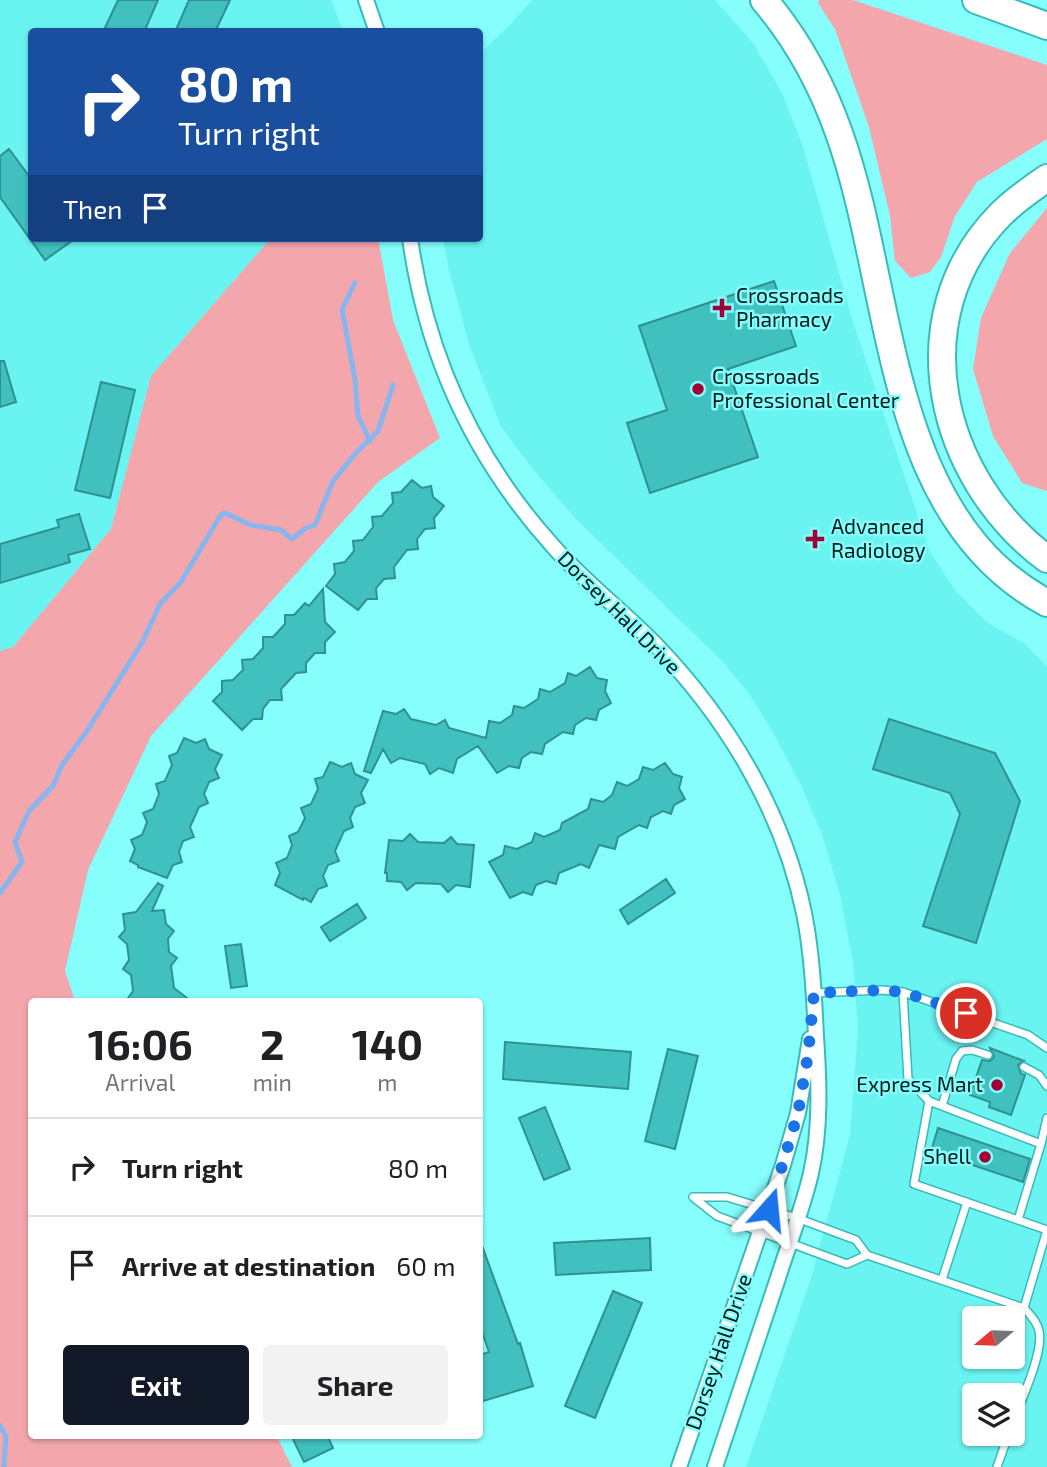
<!DOCTYPE html>
<html lang="en">
<head>
<meta charset="utf-8">
<style>
  :root { --surface:#fff; --page:#f2f2f2; --text:#202124; --muted:#757577; --line:#e0e0e0; --accent:#111827 }
  body { margin:0; font-family:"Exo 2",sans-serif; background:var(--page); color:var(--text); height:100vh; display:flex; flex-direction:column; font-size:26px; white-space:nowrap }
  * { box-sizing:border-box; margin:0 }
  p { font-size:23px; color:var(--muted) }
  .icon { flex:none; width:38px; height:38px; fill:none; stroke:currentColor; stroke-width:2; stroke-linecap:round; stroke-linejoin:round }
  .map { position:relative; flex:1; overflow:hidden }
  .details { position:absolute; left:28px; top:998px; width:455px; height:441px; display:flex; flex-direction:column; background:var(--surface); border-radius:7px; box-shadow:0 2px 5px #0004 }
  .details>* { flex:none }
  .guide { position:absolute; left:28px; top:28px; width:455px; height:214px; border-radius:7px; box-shadow:0 2px 5px #0004; background:#1a4fa0; color:#fff; overflow:hidden }
  .needle { width:46px; rotate:251deg }
  .fabs { position:absolute; left:962px; top:1306px; display:grid; gap:14px }
  .fabs a { display:grid; place-items:center; width:63px; height:63px; border-radius:7px; background:var(--surface); box-shadow:0 2px 5px #0004; font-size:35px }
  .pin { position:absolute; display:grid; place-items:center; width:60px; height:60px; color:#fff; margin:-30px; border:4px solid #fff; border-radius:50%; box-shadow:0 2px 7px #0007 }
  .me { position:absolute; width:77px; margin:-38px; rotate:18deg; stroke-linejoin:round; filter:drop-shadow(0 0 5px #0008) }
  .turn { display:flex; align-items:center; gap:24px; height:147px; padding:0 35px; font-size:32px }
  .turn .icon { width:91px; height:91px; stroke-width:2.5 }
  .turn b { display:block; font-size:49px; line-height:60px }
  .then { display:flex; align-items:center; height:66px; padding:0 35px; background:#0003; gap:14px; font-size:26px }
  .eta { display:flex; justify-content:space-evenly; align-items:center; height:119px; text-align:center }
  .eta b { font-size:42px; font-weight:700; line-height:49px }
  .action { display:flex; gap:14px; margin-top:auto; padding:14px 35px }
  .action a { flex:1; height:80px; border-radius:7px; background:var(--accent); color:#fff; font-size:28px; font-weight:700; line-height:80px; text-align:center }
  .action a+a { background:var(--page); color:var(--text) }
  ul { padding:0; list-style:none }
  li { display:flex; align-items:center; gap:21px; height:98px; padding:0 35px; border-top:2px solid var(--line) }
  li div { flex:1 }
  li b { display:block; font-size:26px }
  li em { font-style:normal }
  .map>svg:first-child { display:block }
  .built { fill:#69f3f1; fill-rule:evenodd }
  .green { fill:#f3a6ac }
  .lines { fill:none; stroke-linecap:round; stroke-linejoin:round }
  .stream { stroke:#87b6ef; stroke-width:5 }
  .building { fill:#40c0be; stroke:#30918f; stroke-width:2 }
  .lane-casing { stroke:#39bbb9; stroke-width:10 }
  .street-casing { stroke:#39bbb9; stroke-width:18 }
  .highway-casing { stroke:#39bbb9; stroke-width:30 }
  .lane { stroke:#fff; stroke-width:7 }
  .street { stroke:#fff; stroke-width:14 }
  .highway { stroke:#fff; stroke-width:26 }
  .route { stroke:#1a73e8; stroke-width:12; stroke-dasharray:0 21.6 }
  .poi-dot { fill:#a10136; stroke:#85fefc; stroke-width:2.5 }
  .labels { text-anchor:middle; stroke-width:5; stroke-linejoin:round; paint-order:stroke }
  .poi-label { font-size:21px; fill:#011b1b; stroke:#85fefc; text-anchor:start }
  .street-label { font-size:21px; fill:#011b1b; stroke:#85fefc }
</style>
</head>
<body>
<div class="map">
<svg width="1047" height="1467" viewBox="0 0 1047 1467">
  <rect width="100%" height="100%" fill="#85fefc"/>
  <path class="built" d="M0,0H331L343,31L32,32V238H271L151,376L111,529L13,647L0,651Z
    M532,0H715L753,43L783,95L803,147L852,319L930,552L957,593L988,623L1025,644L1047,667V1467H746L811,1278L850,1135L858,1028L853,962L840,895L822,834L800,783L774,734L750,695L723,662L575,518L532,468L500,425L469,344L449,270L443,238H480V53L511,24ZM975,1318H1013V1356H975ZM975,1395H1013V1433H975Z"/>
  <path class="green" d="M819,0H853L1047,65V139L977,182L955,216L941,257L930,272L911,278L895,261L890,216L869,127L835,29L818,3Z
    M1047,208V491L1022,483L993,436L973,369L981,318L1010,253Z
    M271,238H378L393,320L440,438L378,482L151,736L88,870L65,971L75,1001H32V1435H276L292,1467H0V651L13,647L111,529L151,376Z"/>
  <g class="lines">
    <path class="stream" d="M355,283L342,309L355,380L358,416L370,441
      M0,893L22,862L15,842L29,811L53,786L62,765L87,731L143,641L160,604L181,582L220,516L225,513L251,525L281,530L292,539L306,528L315,525L333,481L354,455L378,431L393,385
      M0,1426L6,1436L4,1467"/>
  </g>
  <path class="building" d="M118,0H158L144,32H103Z
    M189,0H230L215,32H175Z
    M9,149L32,180V238H76L45,260L0,197V156Z
    M774,281L796,346L728,369L758,457L650,493L627,423L667,410L639,326Z
    M0,361H4L16,402L0,407Z
    M101,382L135,390L110,498L75,490Z
    M412,480L422,488L431,486L433,497L444,506L434,518L435,528L425,529L417,539L418,549L407,550L394,567L395,578L384,579L376,588L377,599H367L358,610L326,586L335,574L334,564L345,562L354,551L353,541L363,540L373,527L372,517L382,516L393,503L392,493L401,492Z
    M79,514L90,549L68,555L70,562L0,583V544L59,527L57,520Z
    M323,589L325,622L335,632L325,642V653H315L306,663V672L296,673L281,689L282,700H270L263,709L262,719H253L242,730L213,701L222,692V681L233,680L243,670L242,660L253,659L263,648V637H273L285,624V615H294L305,603L309,606Z
    M590,667L597,678L607,680L605,691L611,703L599,710L596,720L586,718L575,725L573,734L563,732L545,744L542,754L531,752L522,758L519,768L509,766L497,773L478,746L457,759L453,773L439,768L430,774L425,764L400,758L391,763L383,749L371,773L364,771L383,711L396,714L404,709L411,719L436,725L445,720L449,728L486,738L489,721L500,723L512,715L514,706L524,708L538,699L540,689L550,692L565,683L568,673L576,676Z
    M889,719L995,753L1020,801L976,943L923,926L960,814L950,793L873,769Z
    M184,738L196,743L205,739L209,749L222,755L215,769L219,778L209,782L204,794L208,803L199,807L190,827L194,837L183,841L179,852L182,862L173,865L167,878L138,867V865L130,861L135,849L131,840L142,835L147,822L143,813L153,809L159,794L156,784L165,781L172,765L169,756L177,753Z
    M330,762L342,767L351,763L355,774L368,780L361,793L365,803L355,807L350,818L353,827L344,831L335,851L339,861L328,865L323,876L327,886L318,889L311,902L304,898L303,900L275,885L280,873L276,863L287,858L292,845L289,836L298,832L305,818L301,808L311,804L318,789L315,779L323,777Z
    M665,763L673,774L682,777L679,788L685,799L674,805L671,814L663,811L651,817L647,828L639,825L618,837L615,849L599,845L589,868L581,864L559,873L556,884L546,881L536,885L532,895L523,892L510,898L489,862L503,855L505,846L517,849L532,842L535,833L544,837L560,830L562,823L588,809L591,799L603,802L612,795L617,782L627,786L639,779L643,767L653,770Z
    M410,834L418,842L444,843L451,837L457,844L474,845L470,887L456,885L448,892L441,884L416,883L407,890L401,882L387,881V873H385L389,840L403,841Z
    M666,879L675,893L628,924L620,910Z
    M158,883L163,886L152,911L164,910L166,924L174,931L168,939L169,952L177,958L171,966L174,988L191,1001H126L133,991L131,975L123,969L129,960L127,944L119,937L125,930L123,914L136,912Z
    M357,904L366,918L330,941L321,927Z
    M241,944L247,986L231,988L225,946Z
    M505,1042L631,1052L628,1089L503,1079Z
    M990,1048L1024,1061L1018,1065L1021,1074L1025,1075L1011,1115L989,1107L990,1102L970,1095L982,1060L990,1061L994,1057Z
    M668,1049L698,1056L675,1149L645,1141Z
    M545,1107L570,1169L544,1180L519,1118Z
    M938,1128L1030,1159L1023,1182L931,1151Z
    M650,1238L651,1270L556,1275L554,1243Z
    M480,1243H481L518,1344L520,1343L533,1386L480,1402V1355L489,1352L480,1326Z
    M613,1291L642,1303L595,1418L565,1406Z
    M291,1435H327L333,1448L304,1462Z"/>
  <g class="lines">
    <g class="lane-casing">
      <path id="lane" d="M903,992L908,1079L929,1101L914,1184L1047,1230
        M814,993L882,990L903,992L1028,1035L1047,1048
        M1024,1067L1039,1075L1047,1086
        M929,1101L1041,1144L1018,1220
        M942,1106L956,1059L962,1051L972,1050L988,1055
        M1041,1144L1047,1118
        M867,1255L847,1264L717,1216L693,1197H727L797,1218L856,1240L867,1255L1024,1308C1030,1315 1037,1321 1039,1331C1044,1352 1021,1401 1013,1422
        M942,1280L967,1202
        M1024,1308L1047,1230
        M997,1467L1009,1433"/>
    </g>
    <g class="street-casing">
      <path id="street" d="M366,0L377,32
        M410,238C426,354 474,458 552,545C583,581 623,611 656,645C727,719 783,811 804,913C812,953 814,994 816,1036C819,1080 821,1129 811,1173C803,1208 789,1243 778,1278C757,1341 736,1404 715,1467
        M679,1467L783,1165L798,1113L810,1039"/>
    </g>
    <g class="highway-casing">
      <path id="highway" d="M764,0C797,39 822,85 839,133C895,288 883,515 1047,603
        M976,0L1047,26
        M1047,178C1031,189 1015,200 1001,214C899,317 939,479 1047,559"/>
    </g>
    <use href="#lane" class="lane"/>
    <use href="#street" class="street"/>
    <use href="#highway" class="highway"/>
  </g>
  <g class="lines">
    <path class="route" d="M769,1209L798,1113L808,1055L814,993L882,990L903,992L966,1013"/>
  </g>
  <g class="poi-dot">
    <path d="M718.5 297.5h7v7h7v7h-7v7h-7v-7h-7v-7h7z"/>
    <circle cx="698" cy="389" r="7"/>
    <path d="M811.5 528.5h7v7h7v7h-7v7h-7v-7h-7v-7h7z"/>
    <circle cx="997" cy="1085" r="7"/>
    <circle cx="985" cy="1157" r="7"/>
  </g>
  <g class="labels">
    <g class="poi-label">
      <text x="736" y="303">Crossroads<tspan x="736" dy="24">Pharmacy</tspan></text>
      <text x="712" y="384">Crossroads<tspan x="712" dy="24">Professional Center</tspan></text>
      <text x="831" y="534">Advanced<tspan x="831" dy="24">Radiology</tspan></text>
      <text x="983" y="1092" text-anchor="end">Express Mart</text>
      <text x="971" y="1164" text-anchor="end">Shell</text>
    </g>
    <g class="street-label">
      <text transform="translate(619 613) rotate(45)" y="7">Dorsey Hall Drive</text>
      <text transform="translate(719 1352) rotate(-71)" y="7">Dorsey Hall Drive</text>
    </g>
  </g>
</svg>
<div class="fabs">
<a><svg class="needle" viewBox="-14 -14 28 28"><path d="M0-13l5 13h-10z" fill="#e53935"/><path d="M0 13l5-13h-10z" fill="#757577"/></svg></a>
<a><svg class="icon" aria-label="layers" viewBox="0 0 24 24"><path d="M12 4l9 5-9 5-9-5zM3 14l9 5 9-5"/></svg></a>
</div>
<div class="pin" style="left:966px;top:1013px;background:#d93025"><svg class="icon" aria-label="arrive" viewBox="0 0 24 24"><path d="M6 21V4h12l-3 4 3 4H6"/></svg></div>
<svg class="me" style="left:769px;top:1209px" viewBox="-20 -20 40 40"><path d="M0-17L14 15 0 8-14 15z" fill="#1a73e8" stroke="#fff" stroke-width="4"/></svg>
<div class="guide">
<div class="turn"><svg class="icon" aria-label="right" viewBox="0 0 24 24"><path d="M7 20v-9h11M14 6l5 5-5 5"/></svg><div><b>80 m</b>Turn right</div></div>
<div class="then">Then<svg class="icon" aria-label="arrive" viewBox="0 0 24 24"><path d="M6 21V4h12l-3 4 3 4H6"/></svg></div>
</div>
<section class="details">
<div class="eta">
<div><b>16:06</b><p>Arrival</p></div>
<div><b>2</b><p>min</p></div>
<div><b>140</b><p>m</p></div>
</div>
<ul>
<li><svg class="icon" aria-label="right" viewBox="0 0 24 24"><path d="M7 20v-9h11M14 6l5 5-5 5"/></svg><div><b>Turn right</b></div><em>80 m</em></li>
<li><svg class="icon" aria-label="arrive" viewBox="0 0 24 24"><path d="M6 21V4h12l-3 4 3 4H6"/></svg><div><b>Arrive at destination</b></div><em>60 m</em></li>
</ul>
<div class="action"><a>Exit</a><a>Share</a></div>
</section>
</div>
</body>
</html>
